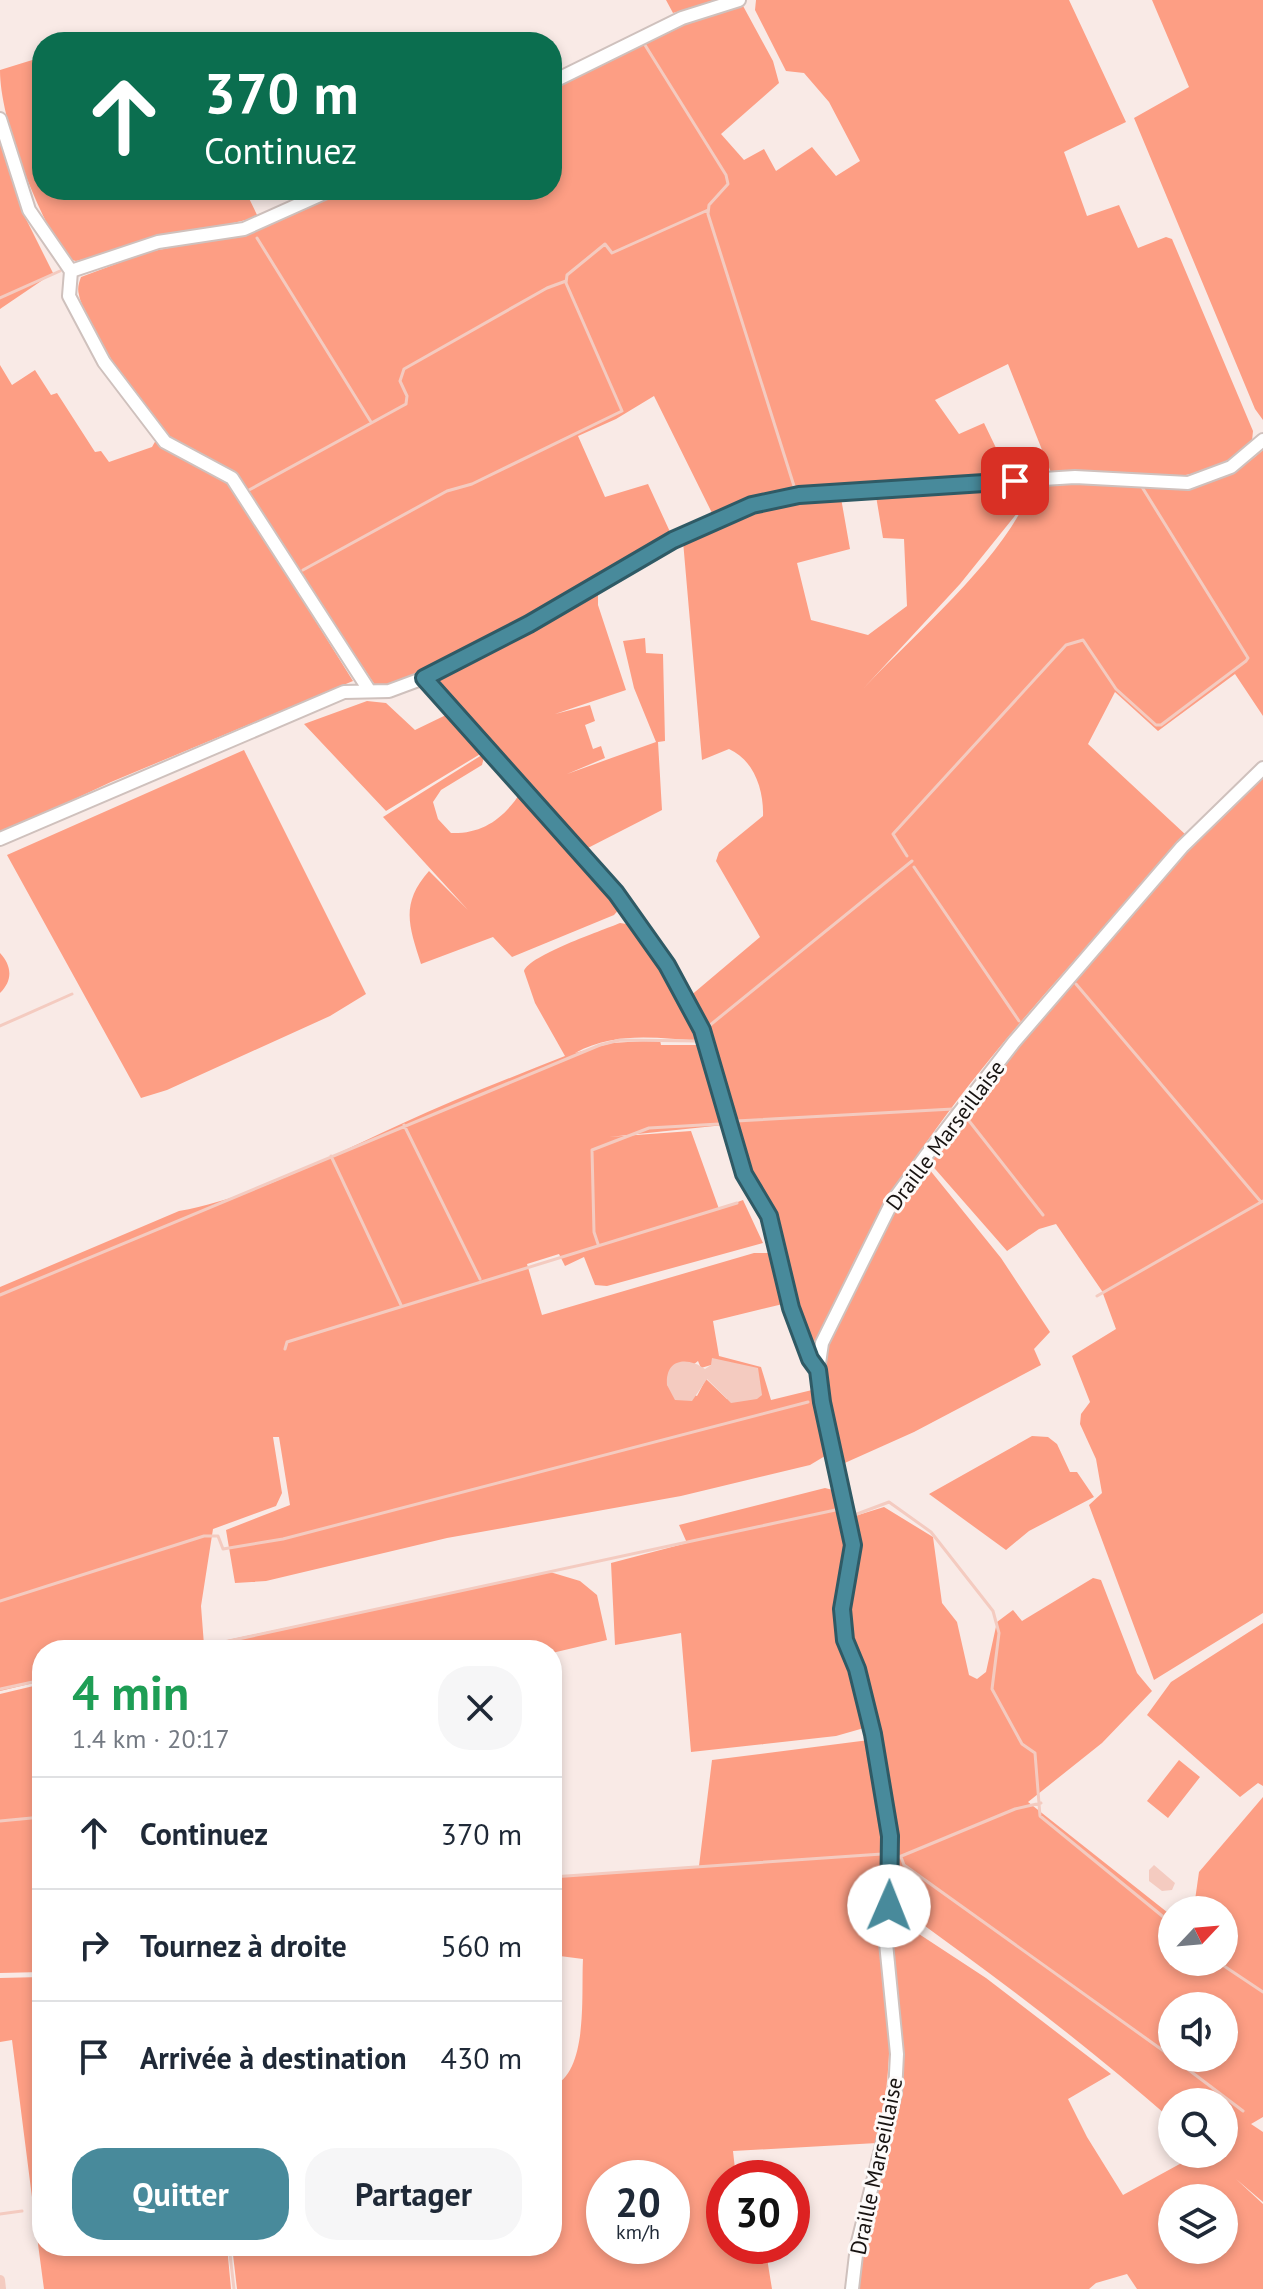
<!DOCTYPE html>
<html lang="fr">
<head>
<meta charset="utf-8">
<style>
  :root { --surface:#fff; --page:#f6f6f7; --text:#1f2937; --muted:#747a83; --line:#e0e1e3; --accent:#488a9b }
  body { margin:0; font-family:"PT Sans",sans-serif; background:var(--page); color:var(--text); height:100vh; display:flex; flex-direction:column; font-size:30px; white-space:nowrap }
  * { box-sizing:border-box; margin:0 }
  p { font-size:26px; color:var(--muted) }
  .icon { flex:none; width:44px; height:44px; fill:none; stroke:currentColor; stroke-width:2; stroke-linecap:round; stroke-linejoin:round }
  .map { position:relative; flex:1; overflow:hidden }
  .sheet { position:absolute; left:32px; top:1640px; width:530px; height:616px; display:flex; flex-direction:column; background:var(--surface); border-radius:32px; box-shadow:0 4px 12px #0003 }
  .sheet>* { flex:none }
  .guide { position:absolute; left:32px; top:32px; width:530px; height:168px; border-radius:32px; box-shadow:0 4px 12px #0003; background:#0b6e4f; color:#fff; overflow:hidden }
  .needle { width:52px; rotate:64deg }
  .buttons { position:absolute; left:1158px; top:1896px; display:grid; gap:16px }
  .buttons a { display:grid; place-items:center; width:80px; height:80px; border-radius:50%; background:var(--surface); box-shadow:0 4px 12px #0003; font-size:40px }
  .speed { position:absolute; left:586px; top:2160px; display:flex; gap:16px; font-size:40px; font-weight:700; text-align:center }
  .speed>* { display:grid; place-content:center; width:104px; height:104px; border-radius:50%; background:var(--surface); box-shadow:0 4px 12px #0003; line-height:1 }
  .speed small { font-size:20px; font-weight:400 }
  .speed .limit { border:12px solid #d22; background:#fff; color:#111 }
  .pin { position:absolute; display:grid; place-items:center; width:68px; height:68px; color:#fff; margin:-34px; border-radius:16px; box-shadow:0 4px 12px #0006 }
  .me { position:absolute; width:88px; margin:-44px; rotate:1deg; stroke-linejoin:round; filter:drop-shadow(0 0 6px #0008) }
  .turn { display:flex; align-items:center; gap:28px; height:168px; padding:0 40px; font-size:36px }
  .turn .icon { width:104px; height:104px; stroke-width:2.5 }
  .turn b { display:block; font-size:56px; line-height:68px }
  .round { display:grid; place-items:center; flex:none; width:84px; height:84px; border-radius:32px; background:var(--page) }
  .summary { display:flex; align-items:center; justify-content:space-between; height:136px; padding:0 40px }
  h1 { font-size:48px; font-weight:700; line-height:60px; color:#1e9e55 }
  .action { display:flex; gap:16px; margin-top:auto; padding:16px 40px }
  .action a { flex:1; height:92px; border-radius:32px; background:var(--accent); color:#fff; font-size:32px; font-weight:700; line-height:92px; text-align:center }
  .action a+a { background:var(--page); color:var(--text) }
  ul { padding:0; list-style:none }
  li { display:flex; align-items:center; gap:24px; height:112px; padding:0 40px; border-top:2px solid var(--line) }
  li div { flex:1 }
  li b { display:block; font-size:30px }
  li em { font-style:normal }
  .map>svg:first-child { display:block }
  .green { fill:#fd9e84; fill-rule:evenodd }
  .water { fill:#f4cbc0 }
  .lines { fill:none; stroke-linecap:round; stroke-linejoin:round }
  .stream { stroke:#f4cbc0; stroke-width:3 }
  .canal { stroke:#f4cbc0; stroke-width:10 }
  .minor-casing { stroke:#cfc1bd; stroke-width:16 }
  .minor { stroke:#fff; stroke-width:12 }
  .route-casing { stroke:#2f5a65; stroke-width:20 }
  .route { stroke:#488a9b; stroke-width:14 }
  .labels { text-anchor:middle; stroke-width:6; stroke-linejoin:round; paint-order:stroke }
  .street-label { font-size:22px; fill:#181311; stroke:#fdfaf9 }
</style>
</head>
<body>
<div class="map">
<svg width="1263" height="2289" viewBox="0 0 1263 2289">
  <rect width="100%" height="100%" fill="#f9eae6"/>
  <path class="green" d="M666,0H718L673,13Z
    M756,0H1069L1126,122L1064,152L1087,216L1119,205L1138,248L1166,237L1172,239L1253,431L1252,441C1202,494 1117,476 1052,475L1008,364L935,400L959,434L984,423L1011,479L816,487L739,502L713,515L654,396L616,419L578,436L605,497L648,484L671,534L423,672L387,686L375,685L233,473C211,456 185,450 164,432C145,416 83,319 79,295C77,288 79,283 81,277L148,252L251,232L345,190H552V88L680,23L742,4L773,61L779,83L721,134L744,160L764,149L776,171L812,147L836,176L860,161L829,102L804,73L786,71L755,10Z
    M1152,0H1263V420L1255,409L1134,118L1189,87Z
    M42,57V190H245L258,217L76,261L67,259C38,214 0,122 0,70Z
    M0,137L23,213L53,273L0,309Z
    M0,365L12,385L35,370L51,395L57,393L95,452L101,451L109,462L152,447L156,440C178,459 205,464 228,481L353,681L111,782L0,834Z
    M1263,450V716L1235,674L1158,731L1115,692L1088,744L1186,835C1052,990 879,1156 816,1354L811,1353C790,1291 765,1229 746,1166C729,1108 719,1051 689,997L760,937L716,861L719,852L763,816C764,790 754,760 729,749L702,760L683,541L743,513L841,498L850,549L797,563L811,620L868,635L907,606L904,539L883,538L876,496L1029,485L1022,507L960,584L862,690C912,636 1011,553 1032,485C1118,474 1191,516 1263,450Z
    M598,590V605L626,690L555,714L590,705L595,721L585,725L593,749L601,746L605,758L567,774L656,742L634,688L623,641L645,638L646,653L663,654L665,741L658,742L662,810L582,851L553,813L431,682L433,678Z
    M367,701L386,703L415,730L446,715L482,753L386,811L304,724Z
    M244,750L366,994L330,1016L167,1090L141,1098L7,855Z
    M485,753L482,765L441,790L433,802L438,819L451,833C483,834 504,818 521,792L621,907L614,915L512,957L493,937L421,964C409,926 400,904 429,871L468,910L383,817Z
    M1263,772V1613L1154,1680L1089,1505L1102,1493L1096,1459L1080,1424L1081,1414L1090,1402L1072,1356L1116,1329L1102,1291L1056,1224L1039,1229L1007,1251L929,1162L1026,1032L1158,879Z
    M620,923L633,925L664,967L701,1041C656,1038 616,1031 575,1053L612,1043L660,1040L661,1045H699L724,1125L609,1137L691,1131L719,1209L743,1200L763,1243L607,1286L595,1285L584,1257L565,1266L559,1254L527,1264L542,1315L754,1253H772L783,1304L713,1321L719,1356L761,1367L771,1400L812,1390L825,1456L810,1465L681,1496L447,1538L266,1581L235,1583L226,1530L290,1505L279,1437H273L282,1493L276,1506L213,1529L201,1606L204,1645L550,1572L580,1581L597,1595L607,1640L552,1653L42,1650V1681L0,1691V1287L179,1211C256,1197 330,1156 401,1124C455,1099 510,1078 565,1056L535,1003L524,971C530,955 601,931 620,923ZM698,1361L701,1368L711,1365L762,1395L727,1399L706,1379L697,1396L667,1385Z
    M0,953C12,966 13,980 0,993Z
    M925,1164L1001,1258L1050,1332L1034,1349L1041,1365L914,1432L838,1466C833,1439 823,1409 821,1382C819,1329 893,1208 925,1164Z
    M1032,1436L1048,1437L1057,1444L1070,1472H1077L1094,1497L1029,1531L1006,1550L929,1494Z
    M825,1488L833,1490L838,1498L849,1547L837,1624L866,1722L864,1728L836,1736L691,1752L681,1633L615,1645L611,1563L687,1543L679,1525Z
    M884,1507L933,1537L942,1603L957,1622L969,1675L977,1679L986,1672L997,1622L1013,1610L1022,1621L1093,1578L1101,1580L1137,1673L1152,1691L1102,1743L1028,1802L1172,1916V1962H1224V1910H1186L1195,1900L1199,1872L1263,1797V2117L1251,2124L1263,2132V2202L1236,2179L1263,2204V2289H1137L1127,2274L1096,2283L1089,2289H857L861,2252L897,2103L893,1917L986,1978L1111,2074L1068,2099L1087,2137L1123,2195L1198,2154H1224V2102H1172V2120C1083,2042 990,1972 894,1904L897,1861L876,1726L846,1621L854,1565L855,1516ZM1172,2006H1224V2058H1172ZM1172,2198H1224V2250H1172Z
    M1263,1623V1786L1258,1783L1240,1797L1147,1715L1171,1682Z
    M42,1684V1972L0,1973V1694Z
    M869,1740C880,1812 886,1882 888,1954C891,2020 892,2079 877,2143L733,2151L736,2178H724V2246H765L772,2289H237L232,2246H552V2087C589,2072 581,1994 583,1959L552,1955V1877L699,1866L712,1760ZM604,2178H672V2246H604Z
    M1179,1760L1200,1777L1168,1818L1147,1801Z
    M42,1977V2205H33L12,2040L0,2042V1978Z
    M34,2214H42V2246H227L231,2289H44Z"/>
  <path class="water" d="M712,1358L758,1368L762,1395L757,1399L731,1403L707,1379L692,1401L675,1400L667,1385C665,1357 689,1357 705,1369L711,1365Z
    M1154,1865L1175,1883L1172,1890L1162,1891L1149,1881V1870Z"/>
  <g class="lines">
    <path class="stream" d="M645,45L726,175L728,184L709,205L708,214L794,486
      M257,238L371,422
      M0,298L60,271
      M249,490L406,404L407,396L400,381L404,369L547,288L566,281
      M303,570L447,491L472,484L622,411L566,283L567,275L605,244L612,253L708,210
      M907,856L893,834L1066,645L1083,640L1116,689L1156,725H1161L1246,661L1248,658L1142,487
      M914,867L1019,1021
      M1076,984L1261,1202
      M0,1026L72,994
      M704,1030L912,861
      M966,1117L1043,1215
      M736,1121L953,1109
      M404,1125L480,1279
      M331,1156L401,1305
      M598,1244L594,1232L592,1150L649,1128L719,1124
      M0,1295L600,1045L620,1040L699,1041
      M1097,1296L1263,1201
      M285,1349L287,1342L737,1203
      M857,1514L889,1502L931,1532L993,1611L999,1633L992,1689L1022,1744L1035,1753L1040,1816L1172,1924
      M0,1601L204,1536H218L223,1549L283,1539L808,1402
      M187,1650L840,1509
      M0,1689L42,1680
      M0,1821L42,1817
      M899,1857L1015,1809L1041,1803
      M901,1857L904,1865L1172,2057
      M552,1877L882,1854
      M1218,1962L1263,1992
      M1173,2058L1243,2111
      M37,2210L42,2209
      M0,2214L22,2211
      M229,2246L234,2289"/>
    <path class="canal" d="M0,2280L1,2289"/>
    <g class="minor-casing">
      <path id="minor" d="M552,82L682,18L739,0
        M0,119L29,210L71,271L158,242L244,229L331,190
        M71,271L69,296L104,362L165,442L232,478L369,690
        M424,678L616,893L667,965L695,1014L744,1174L769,1216L791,1308L810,1359L818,1370
        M0,839L344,692L389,691L424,678L529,624L673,540L752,505L799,495L1075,477L1188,483L1231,467L1263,440
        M852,2289L857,2246L895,2093L897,2054L886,1943L890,1836L873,1734L857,1669L845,1640L842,1609L853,1545L822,1402L818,1370L822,1343L892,1202L925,1157L1014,1042L1182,847L1263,768"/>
    </g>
    <use href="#minor" class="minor"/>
  </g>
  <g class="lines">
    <g class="route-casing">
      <path id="route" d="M889,1906L890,1836L873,1734L857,1669L845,1640L842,1609L853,1545L822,1402L818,1370L810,1359L791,1308L769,1216L744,1174L702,1030L667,965L616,893L424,678L529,624L673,540L752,505L799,495L1015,481"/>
    </g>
    <use href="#route" class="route"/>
  </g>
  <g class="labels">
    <g class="street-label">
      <text transform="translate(945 1135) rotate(-53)" y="8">Draille Marseillaise</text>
      <text transform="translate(876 2166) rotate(-78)" y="8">Draille Marseillaise</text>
    </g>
  </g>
</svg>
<div class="buttons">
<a><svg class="needle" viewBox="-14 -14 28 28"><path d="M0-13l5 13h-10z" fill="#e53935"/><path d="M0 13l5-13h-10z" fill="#747a83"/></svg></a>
<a><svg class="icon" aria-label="sound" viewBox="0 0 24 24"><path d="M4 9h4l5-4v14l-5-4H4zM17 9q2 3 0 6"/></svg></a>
<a><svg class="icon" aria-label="search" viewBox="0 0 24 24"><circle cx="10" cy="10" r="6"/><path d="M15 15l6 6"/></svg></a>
<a><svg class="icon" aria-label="layers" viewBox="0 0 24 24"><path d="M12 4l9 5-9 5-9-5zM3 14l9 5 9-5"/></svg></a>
</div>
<div class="speed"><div>20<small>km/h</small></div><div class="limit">30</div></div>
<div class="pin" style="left:1015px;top:481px;background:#d93025"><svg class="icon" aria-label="arrive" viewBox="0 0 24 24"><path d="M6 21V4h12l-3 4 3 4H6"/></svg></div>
<svg class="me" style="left:889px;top:1906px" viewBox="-20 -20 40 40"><circle r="19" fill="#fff"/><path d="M0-13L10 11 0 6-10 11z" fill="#488a9b"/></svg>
<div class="guide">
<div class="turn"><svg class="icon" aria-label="ahead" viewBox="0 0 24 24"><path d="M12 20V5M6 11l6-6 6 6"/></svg><div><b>370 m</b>Continuez</div></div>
</div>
<section class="sheet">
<div class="summary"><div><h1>4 min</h1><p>1.4 km · 20:17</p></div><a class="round"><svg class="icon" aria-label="close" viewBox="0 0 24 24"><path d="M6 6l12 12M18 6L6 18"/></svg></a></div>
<ul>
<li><svg class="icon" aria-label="ahead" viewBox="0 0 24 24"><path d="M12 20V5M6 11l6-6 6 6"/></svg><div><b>Continuez</b></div><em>370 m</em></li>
<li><svg class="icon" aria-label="right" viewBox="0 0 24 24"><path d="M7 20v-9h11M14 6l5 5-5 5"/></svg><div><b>Tournez à droite</b></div><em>560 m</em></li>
<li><svg class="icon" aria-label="arrive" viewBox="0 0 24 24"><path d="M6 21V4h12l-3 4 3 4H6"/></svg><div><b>Arrivée à destination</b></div><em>430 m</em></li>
</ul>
<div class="action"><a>Quitter</a><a>Partager</a></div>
</section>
</div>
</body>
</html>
